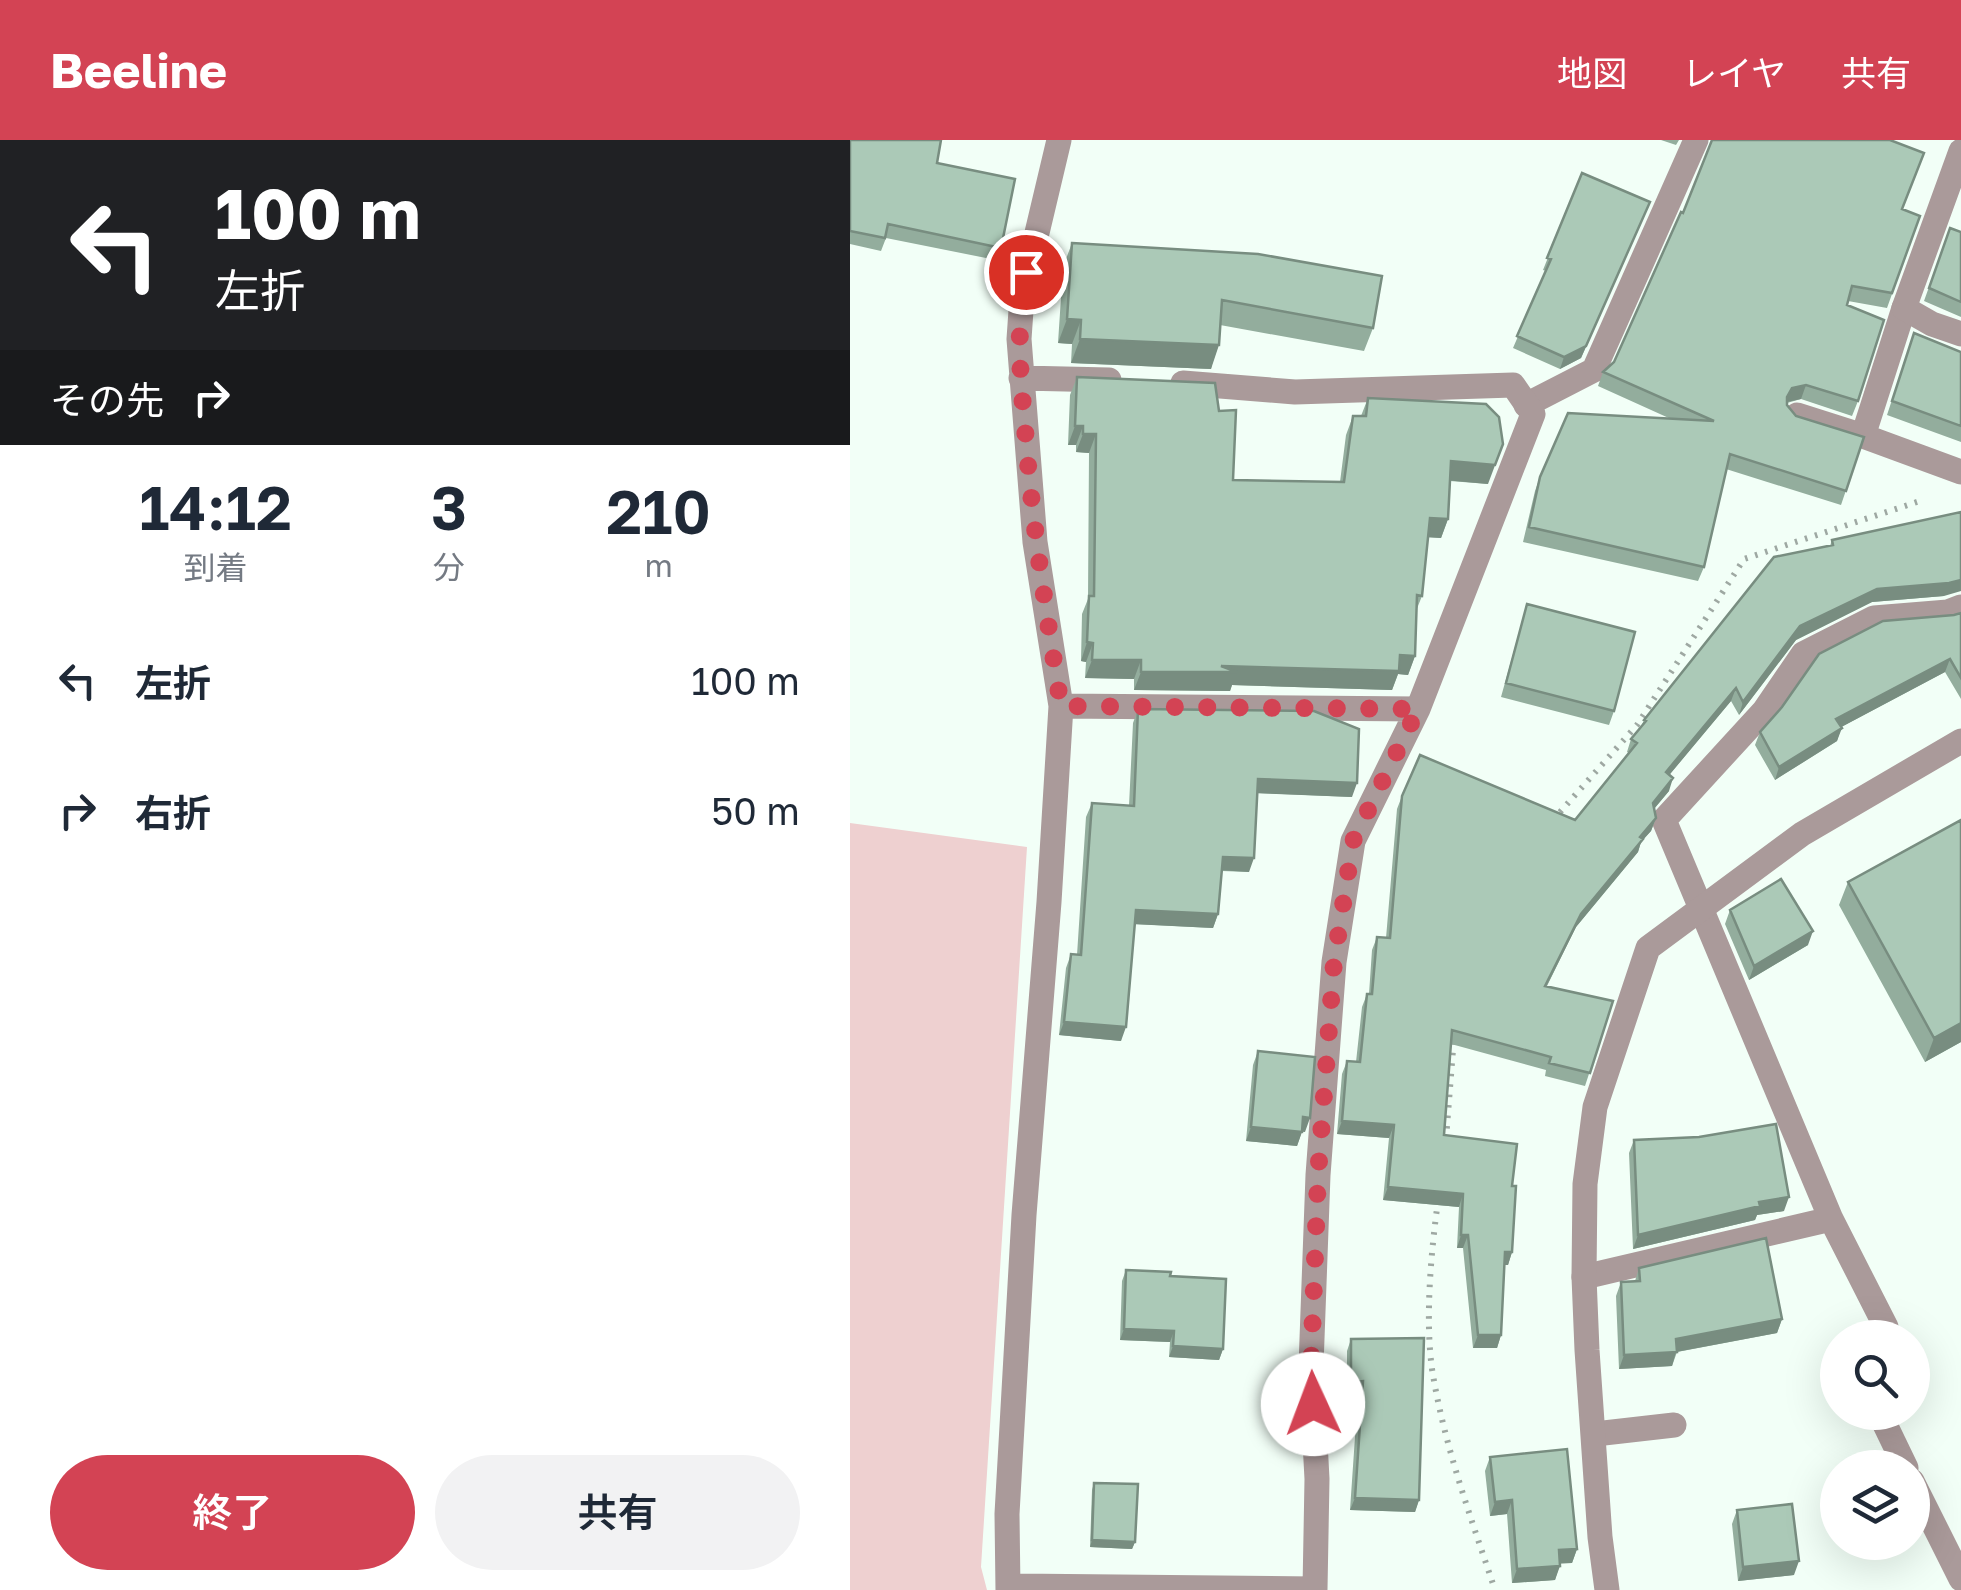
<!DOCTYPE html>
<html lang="ja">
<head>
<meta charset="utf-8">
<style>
  :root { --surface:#fff; --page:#f2f2f3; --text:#1f2937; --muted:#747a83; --accent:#d34354 }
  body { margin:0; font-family:"Golos Text","Noto Sans JP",sans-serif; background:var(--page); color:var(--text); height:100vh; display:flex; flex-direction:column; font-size:38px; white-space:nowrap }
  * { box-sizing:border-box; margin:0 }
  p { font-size:32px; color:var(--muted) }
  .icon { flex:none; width:55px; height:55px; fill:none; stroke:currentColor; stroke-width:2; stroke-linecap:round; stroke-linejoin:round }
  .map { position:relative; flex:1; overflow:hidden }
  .sheet { display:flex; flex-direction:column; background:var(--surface); width:850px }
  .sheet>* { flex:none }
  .top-card { background:#202124; color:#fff; overflow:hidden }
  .tools { position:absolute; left:970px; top:1180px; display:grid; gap:20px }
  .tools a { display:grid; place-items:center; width:110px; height:110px; border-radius:50%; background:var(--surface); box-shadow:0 10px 40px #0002; font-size:50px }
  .pin { position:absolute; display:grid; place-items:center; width:85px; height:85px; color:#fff; margin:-42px; border:5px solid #fff; border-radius:50%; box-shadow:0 2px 10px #0007 }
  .me { position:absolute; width:110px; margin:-55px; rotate:358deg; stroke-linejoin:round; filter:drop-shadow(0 0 8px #0008) }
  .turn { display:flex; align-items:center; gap:35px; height:210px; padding:0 50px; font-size:45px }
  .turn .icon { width:130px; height:130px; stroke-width:2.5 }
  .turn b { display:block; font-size:70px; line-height:85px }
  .then { display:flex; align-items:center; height:95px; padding:0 50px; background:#0003; gap:20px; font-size:38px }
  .eta { display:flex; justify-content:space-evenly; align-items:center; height:170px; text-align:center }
  .eta b { font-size:60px; font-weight:600; line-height:70px }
  .button { display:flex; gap:20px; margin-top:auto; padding:20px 50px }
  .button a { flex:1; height:115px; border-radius:60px; background:var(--accent); color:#fff; font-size:40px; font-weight:600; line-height:115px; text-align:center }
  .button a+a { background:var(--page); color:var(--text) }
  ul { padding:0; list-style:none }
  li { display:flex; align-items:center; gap:30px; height:130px; padding:0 50px }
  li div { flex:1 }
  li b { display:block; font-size:38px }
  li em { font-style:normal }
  header { display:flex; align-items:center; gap:60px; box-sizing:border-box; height:140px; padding:0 50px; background:var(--accent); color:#fff }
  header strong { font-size:48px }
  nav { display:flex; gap:55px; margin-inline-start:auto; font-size:35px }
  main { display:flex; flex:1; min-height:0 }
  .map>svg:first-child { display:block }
  .green { fill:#eed0d0 }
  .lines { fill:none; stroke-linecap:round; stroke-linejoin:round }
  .path { stroke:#9ea8a2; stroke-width:6; stroke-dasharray:2.5 8; stroke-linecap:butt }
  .service { stroke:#aa9a9a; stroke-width:25 }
  .minor { stroke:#aa9a9a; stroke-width:25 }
  .wall { fill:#93ad9d }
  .shaded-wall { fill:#788d80 }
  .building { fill:#abc9b7; stroke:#788d80; stroke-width:2.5 }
  .route { stroke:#d34354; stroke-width:18; stroke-dasharray:0 32.4 }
</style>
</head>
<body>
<header>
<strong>Beeline</strong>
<nav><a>地図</a><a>レイヤ</a><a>共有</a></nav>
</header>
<main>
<section class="sheet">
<div class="top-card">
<div class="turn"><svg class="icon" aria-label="left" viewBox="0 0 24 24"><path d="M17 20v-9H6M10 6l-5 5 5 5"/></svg><div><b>100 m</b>左折</div></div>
<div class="then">その先<svg class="icon" aria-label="right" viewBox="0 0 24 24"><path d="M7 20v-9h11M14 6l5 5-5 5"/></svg></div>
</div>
<div class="eta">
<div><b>14:12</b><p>到着</p></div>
<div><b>3</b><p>分</p></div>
<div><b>210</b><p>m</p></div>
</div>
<ul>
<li><svg class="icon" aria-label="left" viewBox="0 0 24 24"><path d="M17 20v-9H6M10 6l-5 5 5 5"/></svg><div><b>左折</b></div><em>100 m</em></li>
<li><svg class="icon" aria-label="right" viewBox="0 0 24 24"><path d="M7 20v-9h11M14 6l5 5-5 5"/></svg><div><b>右折</b></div><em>50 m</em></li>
</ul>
<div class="button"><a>終了</a><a>共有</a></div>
</section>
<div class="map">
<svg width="1111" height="1450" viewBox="0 0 1111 1450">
  <rect width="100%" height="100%" fill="#f2fff7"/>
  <path class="green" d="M0,683L177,707L131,1427L137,1450H0Z"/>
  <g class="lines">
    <path class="path" d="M703,680L787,585L894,419L1073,360
      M596,999L604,897
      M588,1061C581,1112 575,1178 582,1229C594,1305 621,1378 645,1450"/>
    <path class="service" d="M676,265L744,230L846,0
      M947,275L1013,296L1054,168
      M1013,296L1111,332
      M734,1137L981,1079
      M1036,1187L981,1079L814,680L914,571L953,514L1024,478L1098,472L1111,467
      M1029,1272L1056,1328
      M745,1294L824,1285
      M1062,1341L1111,1439"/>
    <path class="minor" d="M1111,11L1054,168L1082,184L1111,194
      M171,238L259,240
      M211,566L568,569
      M158,1446L465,1449L467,1339L461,1226L468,1035L484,822L503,701L568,569L683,274L663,245L445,252L333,243
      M158,1450L157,1374L174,1075L199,762L211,566L185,402L169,199L172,156L209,0
      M757,1450L750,1397L737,1210L734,1137L735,1044L745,967L798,808L952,694L1111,601"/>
  </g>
  <path class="wall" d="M0,0L87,23L151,108L146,120L36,98L31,111L0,104Z
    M811,0H829L826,5Z
    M732,33L800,62L731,218L710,229L663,208L696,131L693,130Z
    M1052,69L1070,76L1037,168L998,161L997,165L1008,261L1002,276L951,259L937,263V265L946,276L1014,297L991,365L876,329L854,427L848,441L673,402L685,351L690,337L821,279L748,246L753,232L764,222L833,73Z
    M1100,88L1111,92V177L1074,161Z
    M222,103L523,188L514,211L370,185L361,229L221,223L222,204L208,203L213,127Z
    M1064,193L1111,212V302L1037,275Z
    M227,237L369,271L383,340L490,342L496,295L503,276H511L518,258L638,344L600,341L598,379L591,398L578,397L572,456L566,471L565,516L558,535L548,534L542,550L382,545L380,551L284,550V539L235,538L236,522L231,521L232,474L238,459L239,313L226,312V305H218L220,255Z
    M982,400L1094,456L1022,462L946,500L889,575L881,561L819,635V651L804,669L806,678L801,691L791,702L788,712L726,787L697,846L763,861L735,946L695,936L696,930L601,904L594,995L662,1046V1112L658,1125H654L651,1195L647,1208H623L613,1108H607L609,1067L533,1060L539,998L487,994L492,934L497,921L506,922L512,867L517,854H519L522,810L527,797L536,798L547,669L552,656L725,680L779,613L777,612L781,599L791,587L794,580L980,406Z
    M677,464L764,571L759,585L651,557Z
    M1111,473V559L1095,532L991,587L987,601L925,640L905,605L910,592L1104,475Z
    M288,569L502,657L407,653L399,732L372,731L368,774L363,788L285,784L271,901L209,895L216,828L221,814L227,815L236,677L242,663L279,666L283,583Z
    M998,742L1111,902L1075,922L989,765Z
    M880,770L958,805L899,840L875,784Z
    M408,911L455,992L452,991L447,1006L396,1001L403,925Z
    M784,1000L934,1071L907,1075L905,1080L783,1109L779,1013Z
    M789,1128L932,1179L927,1193L827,1212L822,1226L769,1229L766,1156L771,1142L785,1141Z
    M276,1130L320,1136L373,1209L369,1220L319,1217L320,1202L270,1200L272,1141Z
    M501,1199L569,1360L565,1372L500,1370L508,1253L497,1254V1211Z
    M640,1317L727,1409L722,1423H710L705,1440L662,1443L657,1374L640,1376L635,1331Z
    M244,1343L285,1402L282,1409L240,1407L242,1350Z
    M887,1370L944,1435L888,1441L882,1384Z"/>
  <path class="shaded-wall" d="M800,62L731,218L710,229L714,217Z
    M217,179L231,180L222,204L208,203Z
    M230,199L369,205L361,229L221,223Z
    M956,245L951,259L937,262V257L942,248Z
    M225,286H233L226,305H218Z
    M233,294H246L239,313L226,312Z
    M653,304L638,344L594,340L601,321Z
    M580,378L598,379L591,398L573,397Z
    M1111,440V451L1094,456L1022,462L946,500L889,575L893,562L950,486L1027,449Z
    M237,502L243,503L236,522L231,521Z
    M550,515L565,516L558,535L548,534L542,550L382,545L380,551L284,550L291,532Z
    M1100,519L1095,532L982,592L986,579Z
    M242,520H291L284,539L235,538Z
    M886,548L881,561L811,645L816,632Z
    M992,588L987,601L925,640L929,627Z
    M823,638L819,651L798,676L803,663Z
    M408,639L507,643L502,657L403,653Z
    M806,678L801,691L791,702L788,712L726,787L690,859L731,774Z
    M373,717L404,718L399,732L368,730Z
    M286,770L368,774L363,788L281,784Z
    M963,791L958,805L899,840L904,826Z
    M214,882L276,887L271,901L209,895Z
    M1111,883V902L1075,922L1084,898Z
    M453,977L460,978L455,992L448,991Z
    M492,981L544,985L539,998L487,994Z
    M401,987L452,992L447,1006L396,1001Z
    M538,1047L613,1054L609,1067L533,1060Z
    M939,1057L934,1071L907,1075L905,1080L783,1109L788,1095L909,1062Z
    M611,1095H618L613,1108H607Z
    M655,1112H662L658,1125H650Z
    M932,1179L927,1193L826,1212L822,1226L769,1229L774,1215L826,1199Z
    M274,1189L324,1191L320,1202L270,1200Z
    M628,1195H651L647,1208H623Z
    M323,1206L373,1209L369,1220L319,1217Z
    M513,1241L508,1253L497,1254L501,1242Z
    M505,1358L569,1360L565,1372L500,1370Z
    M662,1360L657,1374L640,1376L645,1362Z
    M242,1400L285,1402L282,1409L240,1407Z
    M727,1409L722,1423L704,1424L709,1410Z
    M949,1421L944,1435L888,1441L893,1427Z
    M710,1426L705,1440L662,1443L667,1429Z"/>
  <path class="building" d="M0,0H91L87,23L165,39L151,108L38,84L35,98L0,91Z
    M862,0H1040L1074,13L1052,69L1070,76L1042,153L1002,146L997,165L1034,180L1008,261L956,245L942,248L937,257V265L946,276L1014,297L996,351L880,314L854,427L679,387L690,337L718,273L864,281L753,232L764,222L831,72L833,73Z
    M732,33L800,62L736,206L714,217L667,196L701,119L697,118Z
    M1100,88L1111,92V162L1079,148Z
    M222,103L408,114L532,136L523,188L372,160L369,205L230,199L231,180L217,179Z
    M1064,193L1111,212V286L1042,261Z
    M227,237L365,243L369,271L386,270L383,340L494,342L503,276H516L518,258L636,264L649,277L653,304L645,325L601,321L598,379L580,378L572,456L567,455L565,516L550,515L549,531L371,526L387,532H291V520H242L243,503L237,502L239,456H244L246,294H233V286H225Z
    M1111,372V440L1099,443L1027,449L950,486L893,562L886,548L816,632L823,638L803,663L806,678L790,697L793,699L731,774L695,846L763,861L740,933L699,923L701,917L602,890L594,995L667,1004L662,1046H666L662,1112H655L651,1195H628L618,1095H611L613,1054L538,1047L544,985L492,981L497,921L510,922L517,854H522L527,797L540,798L552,656L570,615L725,680L787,603L781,599L796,581L794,580L924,417L983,405L982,400Z
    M677,464L785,492L764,571L656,543Z
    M1111,473V538L1100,519L986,579L992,588L929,627L910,592L932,567L969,514L1033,481L1104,475Z
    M288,569L464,571L509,589L507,643L408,639L404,718L373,717L368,774L286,770L276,887L214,882L221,814L231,815L242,663L284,666Z
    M1111,680V883L1084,898L998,742Z
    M931,739L963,791L904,826L880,770Z
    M408,911L465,917L460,978L453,977L452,992L401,987Z
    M926,984L939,1057L909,1062L910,1066L788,1095L784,1000L849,997Z
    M916,1098L932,1179L826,1199L827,1212L774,1215L771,1142L790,1141L789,1128Z
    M276,1130L321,1132L320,1136L376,1139L373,1209L323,1206L324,1191L274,1189Z
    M574,1198L569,1360L505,1358L513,1241L501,1242V1199Z
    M717,1309L727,1409L709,1410L710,1426L667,1429L662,1360L645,1362L640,1317Z
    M244,1343L288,1344L285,1402L242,1400Z
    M942,1364L949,1421L893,1427L887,1370Z"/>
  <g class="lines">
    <path class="route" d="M176,132C165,188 171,244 176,300C183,390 197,477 211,566L568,569L503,701L484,822L468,1035L461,1226L463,1264"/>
  </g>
</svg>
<div class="tools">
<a><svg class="icon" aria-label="search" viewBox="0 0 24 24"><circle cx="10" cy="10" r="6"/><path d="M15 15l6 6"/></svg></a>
<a><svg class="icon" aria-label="layers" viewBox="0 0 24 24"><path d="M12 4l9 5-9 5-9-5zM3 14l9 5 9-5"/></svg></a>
</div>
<div class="pin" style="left:176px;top:132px;background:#d93025"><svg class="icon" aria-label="arrive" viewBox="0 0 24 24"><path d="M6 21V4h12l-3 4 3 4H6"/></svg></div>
<svg class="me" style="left:463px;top:1264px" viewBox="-20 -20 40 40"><circle r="19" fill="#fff"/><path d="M0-13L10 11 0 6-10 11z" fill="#d34354"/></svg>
</div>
</main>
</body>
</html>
